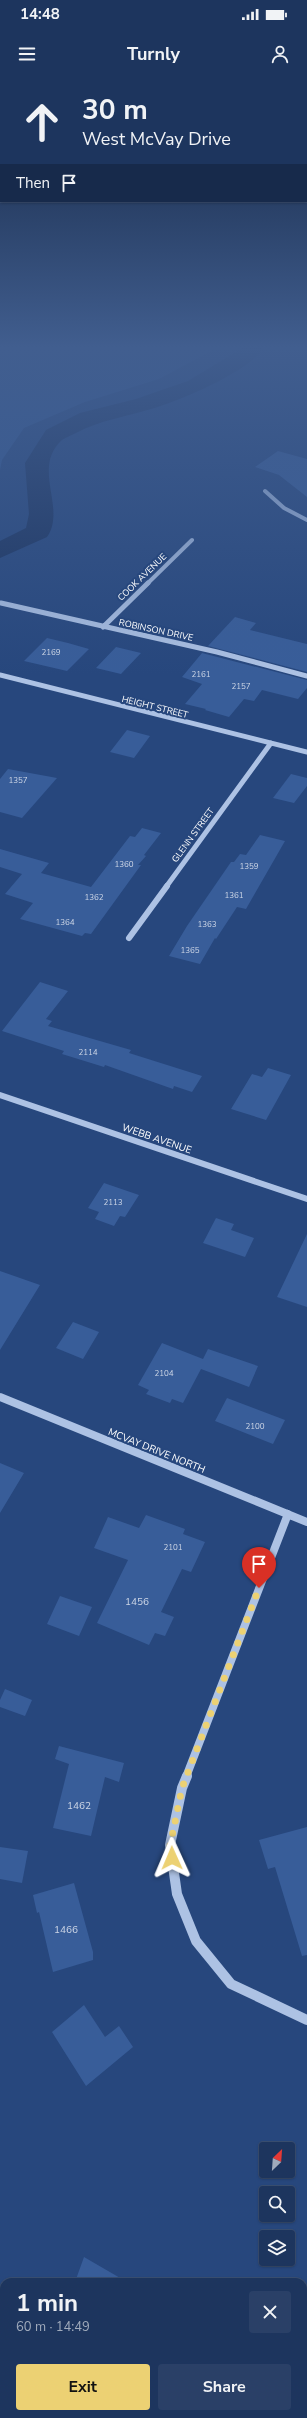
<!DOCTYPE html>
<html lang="en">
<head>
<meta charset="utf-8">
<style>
  :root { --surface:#1d355e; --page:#2a4067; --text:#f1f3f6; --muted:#a0abbc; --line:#3b5073; --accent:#ecd173 }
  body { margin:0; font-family:"Nunito Sans",sans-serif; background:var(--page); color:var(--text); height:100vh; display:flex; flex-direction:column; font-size:15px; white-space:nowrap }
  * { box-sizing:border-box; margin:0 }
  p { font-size:13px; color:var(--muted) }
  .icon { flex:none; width:22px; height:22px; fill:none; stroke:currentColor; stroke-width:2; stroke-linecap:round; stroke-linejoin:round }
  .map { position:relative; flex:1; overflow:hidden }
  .panel { position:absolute; left:0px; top:2198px; width:307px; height:140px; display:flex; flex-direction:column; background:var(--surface); border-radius:12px 12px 0 0; box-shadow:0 1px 3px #0004,0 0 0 1px var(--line) }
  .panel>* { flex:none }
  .guide { position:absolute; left:0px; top:0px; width:307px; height:122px; box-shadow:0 1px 3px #0004,0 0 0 1px var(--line); background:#1d355e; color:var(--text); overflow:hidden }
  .needle { width:26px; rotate:25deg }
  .fabs { position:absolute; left:259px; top:2062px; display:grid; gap:8px }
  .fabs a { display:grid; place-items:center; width:36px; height:36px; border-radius:4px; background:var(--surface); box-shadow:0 1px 3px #0004,0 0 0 1px var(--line); font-size:20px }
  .pin { position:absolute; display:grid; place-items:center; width:34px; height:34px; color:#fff; margin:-41px -17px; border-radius:50% 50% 50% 0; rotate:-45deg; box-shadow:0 0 4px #0007 }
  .pin .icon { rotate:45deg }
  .me { position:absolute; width:44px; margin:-22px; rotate:359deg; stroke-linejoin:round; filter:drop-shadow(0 0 3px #0008) }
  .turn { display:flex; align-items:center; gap:14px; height:84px; padding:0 16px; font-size:18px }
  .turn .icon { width:52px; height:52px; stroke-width:2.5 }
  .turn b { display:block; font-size:28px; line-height:34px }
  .then { display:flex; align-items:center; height:38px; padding:0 16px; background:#0003; gap:8px; font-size:15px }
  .round { display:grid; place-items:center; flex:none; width:42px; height:42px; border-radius:4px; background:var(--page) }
  .headline { display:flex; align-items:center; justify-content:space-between; height:68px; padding:0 16px }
  h1 { font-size:24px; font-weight:700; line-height:30px }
  .primary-button { display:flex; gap:8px; margin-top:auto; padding:8px 16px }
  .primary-button a { flex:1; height:46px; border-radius:4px; background:var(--accent); color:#111; font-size:16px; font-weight:700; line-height:46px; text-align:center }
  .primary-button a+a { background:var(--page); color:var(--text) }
  .status { display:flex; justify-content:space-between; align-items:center; height:28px; padding:0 20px; background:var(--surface); direction:ltr }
  .status svg { height:11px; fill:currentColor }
  header { display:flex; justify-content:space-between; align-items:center; height:52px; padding:0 16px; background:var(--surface); font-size:18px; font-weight:700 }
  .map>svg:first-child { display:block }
  .green { fill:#325894 }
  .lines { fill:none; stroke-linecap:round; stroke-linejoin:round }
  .river { fill:#1b335e; fill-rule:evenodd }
  .building { fill:#385d99 }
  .minor-far4 { stroke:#adc2e4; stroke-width:4 }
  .minor-far3 { stroke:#adc2e4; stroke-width:5 }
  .minor-far2 { stroke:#adc2e4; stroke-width:6 }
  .minor-far1 { stroke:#adc2e4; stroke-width:8 }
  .minor { stroke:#adc2e4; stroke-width:10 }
  .route { stroke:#ecd173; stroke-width:7; stroke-dasharray:0 12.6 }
  .labels { text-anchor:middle; stroke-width:4; stroke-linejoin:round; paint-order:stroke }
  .number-label { font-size:8px; fill:#cdd6e6 }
  .far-street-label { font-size:9px; fill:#fff; stroke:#27477d }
  .street-label { font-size:10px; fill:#fff; stroke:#27477d }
  .near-number-label { font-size:10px; fill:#cdd6e6 }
</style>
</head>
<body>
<div class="status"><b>14:48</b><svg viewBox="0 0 49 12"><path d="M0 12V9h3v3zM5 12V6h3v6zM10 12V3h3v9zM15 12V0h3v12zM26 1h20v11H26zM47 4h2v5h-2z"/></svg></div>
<header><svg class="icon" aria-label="menu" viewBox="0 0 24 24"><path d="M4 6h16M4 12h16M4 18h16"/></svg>Turnly<svg class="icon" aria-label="person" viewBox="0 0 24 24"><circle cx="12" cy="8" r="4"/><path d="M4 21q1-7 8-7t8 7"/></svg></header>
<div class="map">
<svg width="307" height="2338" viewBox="0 0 307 2338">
  <rect width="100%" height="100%" fill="#27477d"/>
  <path class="green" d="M0,267H219L159,299L85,322L24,348L2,380L0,390Z"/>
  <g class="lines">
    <path class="river" d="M244,267H265C248,292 181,320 151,329C125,337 100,340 76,353C72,355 66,357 62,360C31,388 67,428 47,457L0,478V461L26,448L29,434L25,383L46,350L80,333L136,319L188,301Z"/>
  </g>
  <path class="building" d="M278,371L307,379V417L279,395L255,387Z
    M235,537L256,543L250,550L307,564V592L208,566Z
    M47,558L68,563L89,569L67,591L24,581Z
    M116,567L141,573L121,594L96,588Z
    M202,573L307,600V608L298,619L262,610L254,621L244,619L229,637L205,630L206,629L185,624L202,604L182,597Z
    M127,650L150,656L134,678L110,672Z
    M8,689L57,698L22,738L0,732V699Z
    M291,694L307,698V706L294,723L273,718Z
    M142,748L161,753L144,775L146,776L138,785H141L91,854L85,853L82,856L20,839L33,823L5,814L22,794L0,787V769L49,783L41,793L91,807L130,756L135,757Z
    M260,755L285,761L246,829L237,827L216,859L215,858L200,884L169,876L187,846L231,782H234L240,774L246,775Z
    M40,902L68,911L46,939L52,941L48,946L131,970L129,973L202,996L192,1012L174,1006L173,1009L105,985L104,987L62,974L64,971L2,951Z
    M268,988L291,995L266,1040L231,1029L252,994L262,997Z
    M104,1103L139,1115L125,1137L120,1136L114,1146L95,1139L99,1132L88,1128Z
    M216,1138L234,1144L231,1150L254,1158L245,1177L203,1163Z
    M307,1154V1227L277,1217Z
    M0,1191L40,1205L0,1270Z
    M73,1242L99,1252L83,1279L56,1268Z
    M162,1263L203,1279L208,1269L258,1286L249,1307L201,1289L183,1323L172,1319L170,1323L146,1314L149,1310L138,1305Z
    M227,1318L285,1340L273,1364L215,1341Z
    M0,1383L24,1393L0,1433Z
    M146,1435L185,1449L183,1454L205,1462L191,1492L182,1489L161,1532L174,1537L165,1556L155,1553L149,1565L97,1543L128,1480L94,1468L108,1437L139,1448Z
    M60,1516L92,1527L79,1556L47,1544Z
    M5,1609L32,1620L25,1636L0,1627V1620Z
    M59,1666L124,1683L119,1702L105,1697L91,1756L53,1748L69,1684L55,1679Z
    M307,1747V1875L302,1876L275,1787L268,1789L259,1760Z
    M0,1767L28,1771L22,1803L0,1799Z
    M74,1803L93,1872V1880L53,1892L39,1832L37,1833L33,1815Z
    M84,1925L105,1957L119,1946L133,1967L86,2006L52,1952Z
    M84,2177L127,2202H75Z"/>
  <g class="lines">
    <path class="minor-far4" d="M265,411L284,428L307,440
      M147,504L192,460"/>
    <path class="minor-far3" d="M1,523L217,572L307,596
      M103,547L148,503
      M0,595L307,672
      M166,807L271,663"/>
    <path class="minor-far2" d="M129,858L167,806
      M0,1015L307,1119"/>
    <path class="minor-far1" d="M0,1317L307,1442
      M186,1697L288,1434"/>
    <path class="minor" d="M187,1696L182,1708L170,1765L177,1814L196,1861L231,1904L307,1940"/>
  </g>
  <linearGradient id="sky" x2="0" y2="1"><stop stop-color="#152745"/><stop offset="0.45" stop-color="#415e8f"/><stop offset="1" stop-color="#415e8f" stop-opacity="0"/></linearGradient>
  <rect width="307" height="594" fill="url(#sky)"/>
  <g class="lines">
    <path class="route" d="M172,1778L170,1766L182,1708L259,1508"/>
  </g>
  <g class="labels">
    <g class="number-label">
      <text x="51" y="575">2169</text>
      <text x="201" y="597">2161</text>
      <text x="241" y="609">2157</text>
      <text x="18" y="703">1357</text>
      <text x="124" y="787">1360</text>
      <text x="249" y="789">1359</text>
      <text x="234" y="818">1361</text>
      <text x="94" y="820">1362</text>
      <text x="65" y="845">1364</text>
      <text x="207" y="847">1363</text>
      <text x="190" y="873">1365</text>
      <text x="88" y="975">2114</text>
      <text x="113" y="1125">2113</text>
      <text x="164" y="1296">2104</text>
      <text x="255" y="1349">2100</text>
      <text x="173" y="1470">2101</text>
    </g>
    <g class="far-street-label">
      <text transform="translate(142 497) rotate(-44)" y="3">COOK AVENUE</text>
      <text transform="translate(156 550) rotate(12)" y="3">ROBINSON DRIVE</text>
      <text transform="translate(155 627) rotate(14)" y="3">HEIGHT STREET</text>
      <text transform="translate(193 755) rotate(-54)" y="3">GLENN STREET</text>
    </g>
    <g class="street-label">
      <text transform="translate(157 1058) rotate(19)" y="4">WEBB AVENUE</text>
      <text transform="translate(157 1370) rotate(22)" y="4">MCVAY DRIVE NORTH</text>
    </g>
    <g class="near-number-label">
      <text x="137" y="1525">1456</text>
      <text x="79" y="1729">1462</text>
      <text x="66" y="1853">1466</text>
    </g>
  </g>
</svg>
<div class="fabs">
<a><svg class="needle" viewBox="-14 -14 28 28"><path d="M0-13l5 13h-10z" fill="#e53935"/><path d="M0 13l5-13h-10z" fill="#a0abbc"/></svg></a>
<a><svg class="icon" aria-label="search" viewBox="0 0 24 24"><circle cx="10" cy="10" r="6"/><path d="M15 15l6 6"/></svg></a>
<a><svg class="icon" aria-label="layers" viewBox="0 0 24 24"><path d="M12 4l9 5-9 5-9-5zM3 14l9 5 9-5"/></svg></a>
</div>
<div class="pin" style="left:259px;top:1508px;background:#d93025"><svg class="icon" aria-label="arrive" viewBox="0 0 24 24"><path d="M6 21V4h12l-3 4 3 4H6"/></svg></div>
<svg class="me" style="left:172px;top:1778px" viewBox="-20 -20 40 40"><path d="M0-17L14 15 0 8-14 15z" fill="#ecd173" stroke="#fff" stroke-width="4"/></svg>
<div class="guide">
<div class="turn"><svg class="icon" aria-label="ahead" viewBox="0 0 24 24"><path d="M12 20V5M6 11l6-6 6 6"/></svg><div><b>30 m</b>West McVay Drive</div></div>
<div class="then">Then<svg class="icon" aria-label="arrive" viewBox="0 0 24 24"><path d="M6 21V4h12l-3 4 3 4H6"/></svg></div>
</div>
<section class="panel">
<div class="headline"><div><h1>1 min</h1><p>60 m · 14:49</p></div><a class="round"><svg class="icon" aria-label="close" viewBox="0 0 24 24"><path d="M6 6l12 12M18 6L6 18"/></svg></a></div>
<div class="primary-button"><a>Exit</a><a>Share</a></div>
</section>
</div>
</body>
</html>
